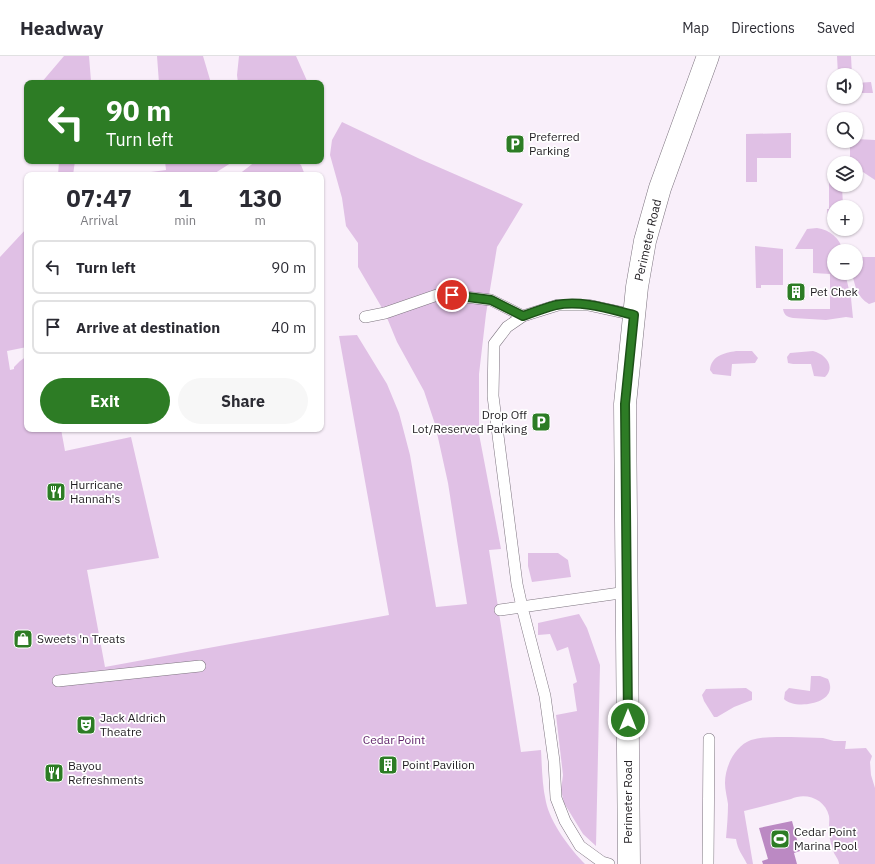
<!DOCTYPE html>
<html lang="en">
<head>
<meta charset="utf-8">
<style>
  :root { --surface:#fff; --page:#f7f7f7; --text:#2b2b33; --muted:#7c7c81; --line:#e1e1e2; --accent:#2d7c25 }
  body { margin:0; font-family:"IBM Plex Sans",sans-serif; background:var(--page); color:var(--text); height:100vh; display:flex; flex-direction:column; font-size:15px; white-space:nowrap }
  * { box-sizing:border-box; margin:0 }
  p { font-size:13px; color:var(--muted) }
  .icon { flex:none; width:22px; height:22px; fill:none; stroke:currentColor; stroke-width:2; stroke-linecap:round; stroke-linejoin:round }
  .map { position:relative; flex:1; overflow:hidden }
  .sheet { position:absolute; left:24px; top:116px; width:300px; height:260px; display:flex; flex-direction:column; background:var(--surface); border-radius:8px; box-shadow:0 1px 3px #0004 }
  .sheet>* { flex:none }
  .banner { position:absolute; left:24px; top:24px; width:300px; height:84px; border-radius:8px; box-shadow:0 1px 3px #0004; background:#2d7c25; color:#fff; overflow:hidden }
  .controls { position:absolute; left:827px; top:12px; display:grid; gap:8px }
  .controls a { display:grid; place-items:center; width:36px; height:36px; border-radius:50%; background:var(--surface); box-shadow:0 1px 3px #0004; font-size:20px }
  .pin { position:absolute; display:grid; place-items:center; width:34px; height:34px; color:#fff; margin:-17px; border:2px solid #fff; border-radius:50%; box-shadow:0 1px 4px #0007 }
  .me { position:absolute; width:44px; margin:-22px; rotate:0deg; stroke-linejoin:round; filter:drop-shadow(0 0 3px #0008) }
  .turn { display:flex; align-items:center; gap:14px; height:84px; padding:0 16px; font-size:18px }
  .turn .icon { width:52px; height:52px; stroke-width:2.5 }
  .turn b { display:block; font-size:28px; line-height:34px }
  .eta { display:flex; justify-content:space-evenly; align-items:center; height:68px; text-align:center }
  .eta b { font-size:24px; font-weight:700; line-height:28px }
  .action { display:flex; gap:8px; margin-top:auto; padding:8px 16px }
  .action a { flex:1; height:46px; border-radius:24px; background:var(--accent); color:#fff; font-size:16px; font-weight:700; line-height:46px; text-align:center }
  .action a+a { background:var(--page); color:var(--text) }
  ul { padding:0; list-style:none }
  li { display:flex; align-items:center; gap:12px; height:54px; margin:0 8px 6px; padding:0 8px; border:2px solid var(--line); border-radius:8px }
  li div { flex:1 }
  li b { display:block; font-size:15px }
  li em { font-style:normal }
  header { display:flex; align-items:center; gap:24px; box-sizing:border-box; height:56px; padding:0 20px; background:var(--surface); border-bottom:1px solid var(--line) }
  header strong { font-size:19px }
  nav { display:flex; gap:22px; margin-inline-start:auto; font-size:14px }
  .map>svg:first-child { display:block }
  .green { fill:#e0c0e5 }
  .water { fill:#bb89c3 }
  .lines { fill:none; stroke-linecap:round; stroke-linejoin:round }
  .service-casing { stroke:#7d747f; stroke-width:12 }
  .minor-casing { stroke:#7d747f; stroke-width:23 }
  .service { stroke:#fff; stroke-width:11 }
  .minor { stroke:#fff; stroke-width:22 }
  .route-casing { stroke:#1d5118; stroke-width:10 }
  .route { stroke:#2d7c25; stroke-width:7 }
  .labels { text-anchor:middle; stroke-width:3.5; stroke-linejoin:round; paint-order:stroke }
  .poi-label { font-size:12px; fill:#211e22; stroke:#fff; text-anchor:start }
  .street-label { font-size:12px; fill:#211e22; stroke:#fff }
  .park-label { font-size:12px; fill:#62266c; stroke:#fff }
</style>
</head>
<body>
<header>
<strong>Headway</strong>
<nav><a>Map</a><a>Directions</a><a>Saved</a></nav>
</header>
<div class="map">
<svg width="875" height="808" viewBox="0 0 875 808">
  <rect width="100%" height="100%" fill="#f9effa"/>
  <path class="green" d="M64,0H89L91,25H82L80,27H41Z
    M157,0H203L211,27H159Z
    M239,0H296L308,27H238L237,19Z
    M837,0H851L852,19H838Z
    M871,26L873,37H856V27Z
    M342,66L420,103L523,148L497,191L486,258L479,318V378L501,493L489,494L521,696L541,694C542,711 542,729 546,746C550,766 570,793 585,808H0V201L27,172V291L7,295L10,314L14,313V311L20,305L27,300V373H61L65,395L131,381L159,502L87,514L105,611L389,559L339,280L357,279L387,328L399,357L410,399L436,551L467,548L448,427L435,368L424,335L397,286L385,257L358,211V187L346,170L342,142L330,99L332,84Z
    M791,77V102H757V126H746V78Z
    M856,83L875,84V124L857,112L856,107L852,106L850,101V85H856Z
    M59,105H75L73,119H58Z
    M165,105H234L212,119H151V116L166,114Z
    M256,105H295L301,109L305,119H238Z
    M834,109V129H842L843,151H834V169L828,162L827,153H829V110Z
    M817,172C830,174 840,182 843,195H834V217H845L851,242L853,262L846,261L826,264L793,262C787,261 784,259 783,253H830V218L813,217V193H795L807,173Z
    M755,190L783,193V229H761V232H756Z
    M856,201H875V246L869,248C857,241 855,230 852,217H856Z
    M736,295H752L758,302L755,307L732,308L731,320L713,318L710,314C711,300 724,297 736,295Z
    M813,295C825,298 836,310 825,321L814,320L811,308H793L788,307L787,301L790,297Z
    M528,497H558L568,504L571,521L532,526L528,510Z
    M579,558L587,572L600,609L596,790L583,778L564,747L561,734L563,719L556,659L577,655L573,628L577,626L568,591L557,595L550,578L538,579V567Z
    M811,620H820L828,623C841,649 793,654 784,643L785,636L789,632L810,635Z
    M746,632L752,636V644L734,651L717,661H714L704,645L702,639L706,633Z
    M791,681L823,682L834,685H846L845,693L866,692L872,700L870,706L871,719L875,732V808H839C839,804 836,801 834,797C832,791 830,784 829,779C828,773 830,766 829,760C825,743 806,736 791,743L744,755L753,808H747C742,798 738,795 736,783L726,782C727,771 728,759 728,748C727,741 725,734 725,727C725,710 735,690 751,684C763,680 778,681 791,681Z"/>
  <path class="water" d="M792,765L800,795L794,797L797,808H763L762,805L768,803L759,772Z"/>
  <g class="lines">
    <g class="service-casing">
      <path id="service" d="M365,261L385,257L440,238L491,244L523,260
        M500,554L627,536
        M58,625L200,610
        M609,808L602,806L580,790L565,765L556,742L554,705L545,640L522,551L517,528L493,340L494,288L507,271L523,260L558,249H588L634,259
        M708,808L709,683"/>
    </g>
    <g class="minor-casing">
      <path id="minor" d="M629,808L625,348L637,231L645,185L660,132L708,0"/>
    </g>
    <use href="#service" class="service"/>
    <use href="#minor" class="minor"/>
  </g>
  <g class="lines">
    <g class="route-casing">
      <path id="route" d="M452,239L491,244L523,260C534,256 545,252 556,249C582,244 609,253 634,259L625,348L628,664"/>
    </g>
    <use href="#route" class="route"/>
  </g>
  <defs>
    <g id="parking-square" transform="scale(1)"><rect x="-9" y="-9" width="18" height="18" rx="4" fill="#2d7c25" stroke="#fff"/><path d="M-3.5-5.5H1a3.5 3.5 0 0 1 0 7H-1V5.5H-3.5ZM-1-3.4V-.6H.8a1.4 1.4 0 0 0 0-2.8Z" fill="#fff"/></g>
    <g id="building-square" transform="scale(1)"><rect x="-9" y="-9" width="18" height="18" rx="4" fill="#2d7c25" stroke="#fff"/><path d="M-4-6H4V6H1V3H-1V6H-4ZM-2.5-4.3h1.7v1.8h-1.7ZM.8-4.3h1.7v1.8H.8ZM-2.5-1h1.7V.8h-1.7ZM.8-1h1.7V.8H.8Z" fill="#fff"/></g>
    <g id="restaurant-square" transform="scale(1)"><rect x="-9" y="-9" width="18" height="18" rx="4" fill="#2d7c25" stroke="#fff"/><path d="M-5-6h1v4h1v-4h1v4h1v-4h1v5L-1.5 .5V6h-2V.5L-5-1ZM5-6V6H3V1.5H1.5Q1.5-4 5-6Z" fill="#fff"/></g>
    <g id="shop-square" transform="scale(1)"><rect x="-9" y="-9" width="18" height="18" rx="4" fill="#2d7c25" stroke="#fff"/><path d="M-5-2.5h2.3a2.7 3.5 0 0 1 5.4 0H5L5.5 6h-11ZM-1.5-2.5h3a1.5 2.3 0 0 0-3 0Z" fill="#fff"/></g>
    <g id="theatre-square" transform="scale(1)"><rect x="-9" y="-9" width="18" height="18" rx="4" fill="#2d7c25" stroke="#fff"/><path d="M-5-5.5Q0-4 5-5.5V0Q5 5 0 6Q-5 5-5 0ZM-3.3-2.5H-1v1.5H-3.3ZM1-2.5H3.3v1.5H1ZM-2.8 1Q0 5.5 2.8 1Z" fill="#fff"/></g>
    <g id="stadium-square" transform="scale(1)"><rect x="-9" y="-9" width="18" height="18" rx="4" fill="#2d7c25" stroke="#fff"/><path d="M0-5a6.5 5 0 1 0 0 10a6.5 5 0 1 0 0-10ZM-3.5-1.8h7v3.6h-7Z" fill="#fff"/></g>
  </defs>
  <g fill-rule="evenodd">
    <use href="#parking-square" x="515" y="88"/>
    <use href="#building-square" x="796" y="236"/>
    <use href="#parking-square" x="541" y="366"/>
    <use href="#restaurant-square" x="56" y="436"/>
    <use href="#shop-square" x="23" y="583"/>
    <use href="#theatre-square" x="86" y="669"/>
    <use href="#building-square" x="388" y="709"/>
    <use href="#restaurant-square" x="54" y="717"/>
    <use href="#stadium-square" x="780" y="783"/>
  </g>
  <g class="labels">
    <g class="poi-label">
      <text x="529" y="85">Preferred<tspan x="529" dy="14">Parking</tspan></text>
      <text x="810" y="240">Pet Chek</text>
      <text x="527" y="363" text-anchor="end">Drop Off<tspan x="527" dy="14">Lot/Reserved Parking</tspan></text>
      <text x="70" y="433">Hurricane<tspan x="70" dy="14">Hannah's</tspan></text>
      <text x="37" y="587">Sweets 'n Treats</text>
      <text x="100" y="666">Jack Aldrich<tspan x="100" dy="14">Theatre</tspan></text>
      <text x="402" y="713">Point Pavilion</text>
      <text x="68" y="714">Bayou<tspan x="68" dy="14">Refreshments</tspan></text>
      <text x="794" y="780">Cedar Point<tspan x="794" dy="14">Marina Pool</tspan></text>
    </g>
    <g class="street-label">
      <text transform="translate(648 184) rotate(-77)" y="4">Perimeter Road</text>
      <text transform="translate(628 746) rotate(-90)" y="4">Perimeter Road</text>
    </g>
    <g class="park-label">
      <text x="394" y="688">Cedar Point</text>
    </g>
  </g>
</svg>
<div class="controls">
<a><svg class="icon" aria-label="sound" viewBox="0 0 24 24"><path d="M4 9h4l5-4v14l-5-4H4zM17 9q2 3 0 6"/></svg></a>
<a><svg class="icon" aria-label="search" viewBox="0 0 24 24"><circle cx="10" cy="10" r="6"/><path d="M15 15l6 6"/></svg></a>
<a><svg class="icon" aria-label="layers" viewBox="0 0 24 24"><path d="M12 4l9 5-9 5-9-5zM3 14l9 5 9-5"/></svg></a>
<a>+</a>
<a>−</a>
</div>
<div class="pin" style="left:452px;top:239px;background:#d93025"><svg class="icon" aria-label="arrive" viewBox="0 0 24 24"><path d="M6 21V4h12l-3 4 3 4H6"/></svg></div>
<svg class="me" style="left:628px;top:664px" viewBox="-20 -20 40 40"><circle r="17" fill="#2d7c25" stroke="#fff" stroke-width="3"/><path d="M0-11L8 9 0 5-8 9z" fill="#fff"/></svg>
<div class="banner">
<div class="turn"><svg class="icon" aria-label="left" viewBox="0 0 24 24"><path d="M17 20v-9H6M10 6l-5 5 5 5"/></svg><div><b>90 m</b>Turn left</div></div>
</div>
<section class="sheet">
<div class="eta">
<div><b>07:47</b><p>Arrival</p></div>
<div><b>1</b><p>min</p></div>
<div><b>130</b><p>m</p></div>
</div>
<ul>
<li><svg class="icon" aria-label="left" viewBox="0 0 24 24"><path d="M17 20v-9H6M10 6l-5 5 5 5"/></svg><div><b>Turn left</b></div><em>90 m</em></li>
<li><svg class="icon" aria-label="arrive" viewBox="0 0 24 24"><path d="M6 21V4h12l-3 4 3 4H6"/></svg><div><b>Arrive at destination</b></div><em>40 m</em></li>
</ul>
<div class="action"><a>Exit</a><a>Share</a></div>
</section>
</div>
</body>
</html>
